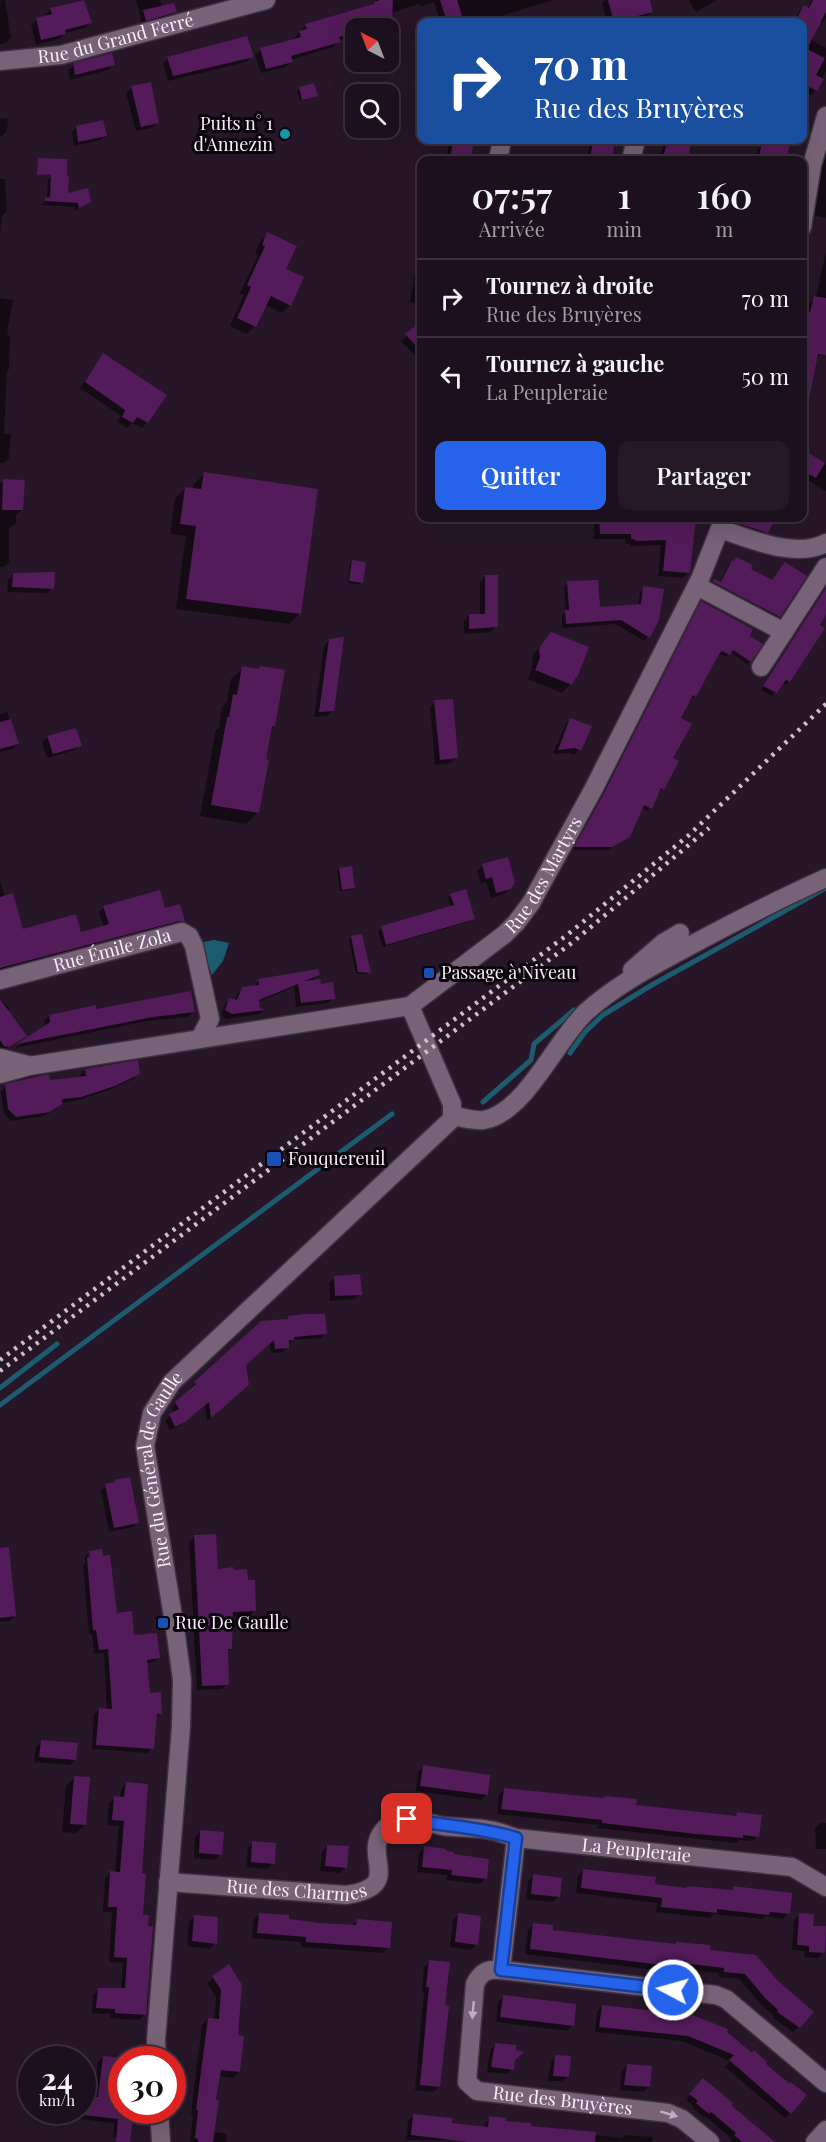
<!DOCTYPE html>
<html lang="fr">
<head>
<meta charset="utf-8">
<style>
  :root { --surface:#1c101e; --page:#251927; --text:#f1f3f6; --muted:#a09da4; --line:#3a303c; --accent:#2563eb }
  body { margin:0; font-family:"Playfair Display",serif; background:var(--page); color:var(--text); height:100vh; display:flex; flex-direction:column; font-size:22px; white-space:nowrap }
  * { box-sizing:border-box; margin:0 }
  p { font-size:20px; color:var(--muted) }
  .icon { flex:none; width:33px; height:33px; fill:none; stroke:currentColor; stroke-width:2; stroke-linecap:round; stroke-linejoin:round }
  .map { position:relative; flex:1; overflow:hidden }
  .drawer { position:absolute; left:417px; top:156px; width:390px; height:366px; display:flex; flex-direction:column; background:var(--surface); border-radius:12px; box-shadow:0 6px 24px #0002,0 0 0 2px var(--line) }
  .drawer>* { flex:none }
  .hud { position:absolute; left:417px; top:18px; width:390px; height:126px; border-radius:12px; box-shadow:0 6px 24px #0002,0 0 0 2px var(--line); background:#1a4fa0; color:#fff; overflow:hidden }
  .needle { width:39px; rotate:318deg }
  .controls { position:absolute; left:345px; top:18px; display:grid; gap:12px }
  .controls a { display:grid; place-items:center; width:54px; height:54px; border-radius:12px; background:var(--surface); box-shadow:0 6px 24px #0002,0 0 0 2px var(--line); font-size:30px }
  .speed { position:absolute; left:18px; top:2046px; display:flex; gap:12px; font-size:30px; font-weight:700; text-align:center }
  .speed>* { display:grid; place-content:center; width:78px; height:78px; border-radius:50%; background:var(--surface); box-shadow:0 6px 24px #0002,0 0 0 2px var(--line); line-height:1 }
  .speed small { font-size:15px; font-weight:400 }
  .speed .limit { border:9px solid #d22; background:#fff; color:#111 }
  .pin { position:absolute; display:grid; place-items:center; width:51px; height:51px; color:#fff; margin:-26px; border-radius:12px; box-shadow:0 3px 9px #0006 }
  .me { position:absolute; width:66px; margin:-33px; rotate:276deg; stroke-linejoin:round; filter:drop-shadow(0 0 4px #0008) }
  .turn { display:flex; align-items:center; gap:21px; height:126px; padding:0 18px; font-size:27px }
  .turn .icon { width:78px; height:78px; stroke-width:2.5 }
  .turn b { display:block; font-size:42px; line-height:51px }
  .eta { display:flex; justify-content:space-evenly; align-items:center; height:102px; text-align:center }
  .eta b { font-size:36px; font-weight:600; line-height:42px }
  .cta { display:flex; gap:12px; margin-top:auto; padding:12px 18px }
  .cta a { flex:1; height:69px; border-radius:12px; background:var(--accent); color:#fff; font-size:24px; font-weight:600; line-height:69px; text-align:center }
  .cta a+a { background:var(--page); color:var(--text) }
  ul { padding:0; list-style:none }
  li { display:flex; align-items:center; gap:18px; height:78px; padding:0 18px; border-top:2px solid var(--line) }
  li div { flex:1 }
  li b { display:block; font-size:22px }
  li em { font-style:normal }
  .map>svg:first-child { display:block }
  .water { fill:#1d5c70 }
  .shadow { fill:#0007; fill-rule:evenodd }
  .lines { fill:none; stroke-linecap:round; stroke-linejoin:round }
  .stream { stroke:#1d5c70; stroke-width:5 }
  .building { fill:#531b59 }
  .minor-casing { stroke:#3e313f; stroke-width:21 }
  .minor { stroke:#776278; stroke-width:18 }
  .rail { stroke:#cec1cf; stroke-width:4.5; stroke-dasharray:3 6; stroke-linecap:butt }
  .oneway { fill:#beaebf }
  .route-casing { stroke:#184099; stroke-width:15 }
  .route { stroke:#2563eb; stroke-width:10 }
  .culture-dot { fill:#0f9aa8; stroke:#0b050c; stroke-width:2 }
  .transit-dot { fill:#1a4fb4; stroke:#0b050c; stroke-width:2 }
  .labels { text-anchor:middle; stroke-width:6; stroke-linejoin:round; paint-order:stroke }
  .street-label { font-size:18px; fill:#f8ecf9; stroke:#0b050c }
  .poi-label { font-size:18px; fill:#f8ecf9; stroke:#0b050c; text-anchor:start }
</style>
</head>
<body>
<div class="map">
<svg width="826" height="2142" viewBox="0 0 826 2142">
  <rect width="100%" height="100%" fill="#261628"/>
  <path class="water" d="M214,940L229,943L223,961L212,975L202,948L204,942Z"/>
  <path class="shadow" d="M0,0H5L11,37L6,43L0,44Z
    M83,0L90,23L85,28L65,33L59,39L36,45L31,25L37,19L46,17L45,15L51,9Z
    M136,0H160L162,7L175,12L170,17L142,24Z
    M376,0H553L481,22H440L434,2L420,7L419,4L391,13V25L387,28H356V36L339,41L333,47L291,60V62L286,67L261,73L255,55L261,50L295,40L294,38L306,25L371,7Z
    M605,0H648L651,12L646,17L626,22H607L602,3Z
    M689,0H717L696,12Z
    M812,0H826V18L822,23L793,22L799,12L804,7L807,9Z
    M582,18L583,22H568Z
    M808,38L826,48V71L816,90L811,95L802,90V45Z
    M252,56L246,62L168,81L163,63L168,58Z
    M113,64L108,70L70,80L68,70L74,65Z
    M313,85L316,95L300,101L297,91Z
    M132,87L157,122L152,128L136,131L126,93Z
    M0,118L8,119L7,131L2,136H0Z
    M76,127L105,135L101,140L74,146L72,132Z
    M453,140L473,141L470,160H441L446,159L449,144Z
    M591,140H614L609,160H586Z
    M767,140H790L785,160H755L758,149L763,145H765Z
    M668,141L690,145L686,160H659L663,146Z
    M826,150V218L812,215L819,173Z
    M52,175L67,195L90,201L75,211L74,207L41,205L47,200L48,180Z
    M0,179H5L7,211L2,216L0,235Z
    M268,234L284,269L290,305L282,313L265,305L255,326L247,334L230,326L244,295L240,293L258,255L255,253L260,242Z
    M826,251V337L822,354L816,358L808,408L802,414V312L807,313L810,302L816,298Z
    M422,257V304L410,302L417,261Z
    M0,298L13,300L7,333L10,337L9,369L7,371L4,434H11L9,458L4,463H0Z
    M422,324V361L421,362L401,341Z
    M104,355L147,422L142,428L132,423L127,428L117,422L121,416L80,388Z
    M802,450L826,465V491L802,477Z
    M204,474L299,614L289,624L176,609L186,536L170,534L175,499L185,488L193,489L194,484Z
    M4,481L22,510L16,515V523L9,528V562L4,567H0V484Z
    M594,518H694L689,572L683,578L658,576L661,545L630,546V544H626L625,539H594Z
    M731,518H774L762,536L731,526Z
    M353,562L361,582L359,584L348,583L350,564Z
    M732,562L779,616L775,620L710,585L714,581L720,583L728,566Z
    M13,574L52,588L47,593L7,592L8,580Z
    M485,576L496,626L491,632L464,634V621L469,615H480V582Z
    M568,583L598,609L638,606L640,592L644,588L648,637L644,641L616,624L562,628V616L566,612L564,587Z
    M826,588V612L789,681L786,685L782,683L772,696L761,690Z
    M699,606L748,636L750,661L747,664L730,652L726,657L718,653L695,696L692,699L690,697L679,719L663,789L658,791L647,811L641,807L625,839L608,850H573Z
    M551,634L571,684L562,693L528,679L532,668L533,655Z
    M329,640L333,710L327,716L314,717L324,646Z
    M261,667L273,726L270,729L257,813L246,824L200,816L216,730L219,728L222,707L227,702L231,679L243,668L258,670Z
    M435,702L456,758L451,763L435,765L430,707Z
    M7,712L18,744L13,749L0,752V714Z
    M570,720L579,750L574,755L569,753L553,754L565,725Z
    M47,737L80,745L75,750L47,758L42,743Z
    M483,865L510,888L504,894L491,898L486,882L481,884L477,871Z
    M339,869L354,887L351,890L340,891L337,871Z
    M0,881L5,897L22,931L80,934L104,927L99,912L104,907L164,910L183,921L179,926L0,972Z
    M451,895L473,918L470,921L383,947L378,931L382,928L451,907L448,898Z
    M351,937L369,972L367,974H356L349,940Z
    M318,975L311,982L320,986L333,998L328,1003L296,1007L294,987L258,1002L259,1009L263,1011L259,1014L226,1019L221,1015L225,1004L230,999L235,1001L237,994L243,989L254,987L259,980Z
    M0,998L10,1009L7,1011L25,1036L3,1051H0Z
    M95,1011L193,1012L188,1017L147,1021L15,1048L45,1027L44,1021L49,1016Z
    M85,1070L138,1074L133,1079L109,1090L75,1101L61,1103L56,1109L44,1116L11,1121L4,1114L1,1091L6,1086L81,1078L80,1075Z
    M334,1278L360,1294L355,1299L330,1301L329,1283Z
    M289,1317L325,1333L321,1338L292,1340L283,1352L271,1353L270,1342L245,1365L242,1389L207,1421L205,1405L179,1426L170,1430L165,1420L174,1413L172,1408L192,1389L191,1387L262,1322L286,1320Z
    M115,1481L138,1522L133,1527L109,1532L101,1490Z
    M194,1537L217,1570L254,1611L249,1616L231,1617V1648L226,1653L227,1684L222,1689L197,1690L189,1542Z
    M101,1551L102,1558L109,1557L116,1614L131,1613L133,1637L156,1635L159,1658L154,1662L146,1663L149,1695L159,1694L160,1714L155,1719L152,1748L148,1753L92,1749L94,1714L99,1710L107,1711L104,1653L94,1654L92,1634H89L83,1564L86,1562L85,1557L90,1552ZM88,1554H91L92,1565H89Z
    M0,1568L15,1616L10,1621L0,1622Z
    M41,1741L75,1759L70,1765L34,1762L36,1747Z
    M423,1767L487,1794L481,1800L416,1791L418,1772Z
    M75,1777L85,1825L76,1833L62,1832L66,1786Z
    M126,1783L140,1875L142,1916L147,1928L145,2014L139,2020L110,2018L111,2014L92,2013L93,1995L98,1990L121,1989L123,1963L109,1962L112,1912H103L105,1878L111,1873H115L119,1826L107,1825L109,1803L115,1798H120L121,1789Z
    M504,1789L603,1800L634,1807L734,1817L737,1814L758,1836L752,1841L739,1840L736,1843L597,1828L598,1825L497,1814L499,1795Z
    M821,1823H826V1849H816L815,1828Z
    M200,1832L220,1854L215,1860L194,1858L195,1837Z
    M253,1842L273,1863L268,1869L246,1867L248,1848Z
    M327,1846L346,1867L340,1873L320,1871L322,1852Z
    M425,1848L444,1852L485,1879L480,1884L447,1880V1875L417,1872L419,1853Z
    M583,1870L653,1886L730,1892L734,1888L788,1913L783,1919L765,1916L763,1919L714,1914L710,1918L656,1912L657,1903L576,1893L578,1876Z
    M534,1876L559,1896L553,1902L526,1899L528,1881Z
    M259,1914L287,1921L352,1926L357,1921L389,1947L383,1953L301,1947V1942L252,1938L254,1920Z
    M458,1915L477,1944L471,1950L450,1947L453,1920Z
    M799,1915L812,1928L823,1952L818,1958L804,1957L805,1951L792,1950L794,1920Z
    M195,1916L216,1943L210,1949L187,1946L189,1922Z
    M534,1924L551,1932L674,1946L677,1943L709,1951L776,1981L799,2027L793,2032L773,2018L774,2016L760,2003L739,1979L719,1977V1973L677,1968L675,1971L647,1969L525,1954L528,1930Z
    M430,1962L439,2087L433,2092L415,2090L424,1992H422L424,1967Z
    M228,1966L239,2072L233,2078L219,2076L213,2132L227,2134L226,2142H190L193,2116L191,2115L202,2025L208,2019L214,2020L216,1997L207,1983Z
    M503,1997L573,2025L567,2031L496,2022L498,2002Z
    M602,2006L725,2032L764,2064L790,2113L785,2118L725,2067L730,2061L682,2041L595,2032L597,2012Z
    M495,2045L513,2060L512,2069L507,2074L487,2072L490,2050Z
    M556,2056L568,2076L562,2081H548L551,2062Z
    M103,2057L122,2060V2110L125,2138L113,2137L114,2123L79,2119L80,2110H82V2101L86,2097L94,2098L98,2062Z
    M627,2065L649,2087L643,2092L620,2090L622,2071Z
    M703,2080L770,2139L768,2142H732L730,2141L732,2139L705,2116L704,2118L693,2108L694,2107L686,2099Z
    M413,2115L450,2125L484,2128L485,2124L490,2118L530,2127L586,2134L622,2138L625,2135L653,2137L652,2142L406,2140L408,2121Z"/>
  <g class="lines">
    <path class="stream" d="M570,1053L585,1032L603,1015L650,986L826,888
      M483,1102L531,1060L534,1044L574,1010
      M0,1388L57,1344
      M0,1405L392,1114"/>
  </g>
  <path class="building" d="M84,0L92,23L65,30L66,34L41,40L36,18L52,14L50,8Z
    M380,0H393L392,26L383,28H356V33L339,37L341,42L291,56L293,62L266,69L260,48L301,37L299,31L307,29L305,24L374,4V2Z
    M440,0H457L464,22H447Z
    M608,0H650L653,12L614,22Z
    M813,0H826V12L807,49L825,58L816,75L824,79L817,91L810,87L802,101V22L796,20L804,5L809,8Z
    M174,3L177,12L146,21L143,10Z
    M247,36L254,57L173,76L167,57Z
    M112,53L115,65L75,75L73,63Z
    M151,82L159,123L141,127L131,86Z
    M314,83L318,96L302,100L299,87Z
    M103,120L107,136L78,142L76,126Z
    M453,140H474L471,160H450Z
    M594,140H616L611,160H589Z
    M668,140L691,144L688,160H662Z
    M769,140H791L786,160H758L762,143L768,144Z
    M38,158L67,159V175L69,176L68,193L88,188L91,202L79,208L78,203L45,201V198L50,197L51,174L37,175Z
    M267,232L297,246L286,269L304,277L291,306L271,296L256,327L237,318L251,287L247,285L265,246L262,245Z
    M814,296L826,298V355L818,354L809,400H802V310L810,312Z
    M422,321V352L405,334Z
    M103,353L167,395L148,423L137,417L133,423L122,417L125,410L85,382Z
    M802,449L825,463L816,478L802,470Z
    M204,472L318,489L301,614L186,599L196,526L180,524L185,487L201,489Z
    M3,479L25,480L23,510H2Z
    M599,518H696L690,573L663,571L666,540L635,541V539H631V534H600Z
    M735,518H765L774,521L768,533L734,522Z
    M736,557L753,565L751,569L772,580L785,562L807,576L780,617L713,582L714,579L721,582L732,560L734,561Z
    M352,560L366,562L363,583L349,581Z
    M55,572L54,589L12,587L13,573Z
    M485,575H498V627L469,629V614H485Z
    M598,580L600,607L641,604L643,586L664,589L659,620L650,638L621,620L566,624L565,610H569L567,581Z
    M826,588V615L820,625L825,628L790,682L786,680L777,693L763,686Z
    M701,601L753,629L750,636L763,644L751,662L733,650L730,655L722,651L719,654L696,697L693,695L681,718L692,724L673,758L679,761L664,790L661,788L652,809L644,805L630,837L612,847H574L604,793Z
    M551,632L589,647L577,678L576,677L572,685L535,670L540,658L539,650L541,645Z
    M344,637L334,711L319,712L329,639Z
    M242,666L259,669L260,666L285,670L275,726H272L266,759L269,760L259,813L211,805L227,717H229L233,694L237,695Z
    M453,699L458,758L440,760L434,700Z
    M570,718L592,726L581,751L575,748L558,750Z
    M11,719L19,744L0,749V722Z
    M76,728L82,746L53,754L47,736Z
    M508,857L515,882L511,889L496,893L492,877L486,879L482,864Z
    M352,866L355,888L342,890L339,868Z
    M466,889L475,919L386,945L381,926L454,905L450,894Z
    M160,890L165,908L180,904L185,922L179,921L0,968V897L13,893L23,929L76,914L81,932L109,924L103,906Z
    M362,934L371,973L358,972L351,936Z
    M318,969L320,975L304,981L320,979L321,984L333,982L335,999L301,1003L298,984L259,1000L260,1008L265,1010L232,1014L225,1010L229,998L237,1000L242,987L259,985L258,979Z
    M191,991L195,1012L153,1017L17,1044L50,1022L49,1015L96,1005V1009Z
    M0,999L27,1036L9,1047L4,1046L0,1040Z
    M138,1060L140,1074L115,1086L81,1097L62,1099V1104L50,1112L16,1117L8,1109L5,1084L49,1074L50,1080L86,1076L85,1069Z
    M360,1274L362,1295L335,1296L334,1276Z
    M304,1314H325L327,1334L294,1337V1340H289V1348L275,1349L274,1340L246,1365L249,1385L211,1418L209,1402L185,1422L175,1427L169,1414L179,1409L175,1402L196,1384L194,1382L261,1321L288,1319V1316Z
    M130,1477L139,1523L114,1528L105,1484L115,1482L114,1480Z
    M216,1534L218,1569L233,1567L234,1570L247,1569L248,1580H255L256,1611L233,1612L232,1649H228L229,1685L202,1686L194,1535Z
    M9,1547L16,1616L0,1618V1548Z
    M102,1549L103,1556L110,1555L117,1613L132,1611L134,1635L157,1633L160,1658L147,1660L150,1693L161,1692L162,1714H157L154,1749L96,1745L99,1708L112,1709L108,1649L99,1650L96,1630H93L87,1558L90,1557L89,1551Z
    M41,1740L78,1743L76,1760L39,1757Z
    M423,1765L490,1775L488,1795L420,1786Z
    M74,1776L90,1777L86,1825L70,1824Z
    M126,1782L148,1784L142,1873L146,1874L143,1915H149L148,1926H153L146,2015L115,2013V2009L96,2008L98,1988H125L127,1958L114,1957L117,1907H108L110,1871L120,1872L124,1821L112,1820L114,1796L124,1797Z
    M504,1788L604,1798L605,1796L637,1799L636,1805L692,1811L736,1816L737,1812L762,1815L759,1837L743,1835V1838L696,1834L602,1823V1820L501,1809Z
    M200,1830L224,1832L222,1855L199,1853Z
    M252,1841L276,1843L275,1864L251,1862Z
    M327,1845L349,1846L347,1868L325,1866Z
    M424,1846L446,1849V1851L454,1852V1854L489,1859L487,1879L451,1875L452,1870L422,1867Z
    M583,1869L656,1877L655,1884L687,1888V1886L733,1890V1886L792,1893L790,1914L770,1912L769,1915L717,1909V1913L661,1907L662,1898L581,1888Z
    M533,1874L562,1878L560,1897L531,1894Z
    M259,1913L289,1915V1919L320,1923L356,1925L357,1919L392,1922L390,1948L306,1942V1937L257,1933Z
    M458,1913L481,1916L478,1945L455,1942Z
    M799,1913L814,1914L813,1926H826L825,1953L809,1952V1946L797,1945Z
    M194,1915L218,1917L217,1944L192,1941Z
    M533,1923L553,1925V1930L676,1944V1942L711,1945L710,1950L756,1955L777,1980L814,2012L800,2028L777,2012L778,2010L765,1998L745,1974L724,1972V1968L682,1963L681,1966L654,1964L530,1949Z
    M429,1960L450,1962L445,2005L449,2006L440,2087L420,2085L429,1987H426Z
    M229,1964L242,1985L238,2035L244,2036L240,2072L221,2070L216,2100H219L213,2142H198V2139L195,2138L198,2110H196L208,2018L219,2019L221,1990L212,1976Z
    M503,1995L576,2004L574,2026L500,2017Z
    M602,2005L692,2015L728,2029L727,2032L752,2053L754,2050L767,2062L766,2064L790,2084L791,2082L807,2095L791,2114L729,2060L734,2055L688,2036L599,2027Z
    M495,2043L516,2045V2050L524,2052L515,2060L514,2070L491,2067Z
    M555,2055L571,2056L569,2077L553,2076Z
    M103,2056L122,2058V2110H134L130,2142H116L118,2119L83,2115L85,2096L98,2097Z
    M627,2064L652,2066L650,2087L624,2085Z
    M703,2078L733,2103L731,2105L775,2142H742L734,2135L736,2133L711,2112L709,2114L696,2103L698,2101L689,2094Z
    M413,2114L453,2118L452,2123L488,2127L489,2116L506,2118V2121L531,2123V2126L596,2132L595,2142H468L411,2135Z"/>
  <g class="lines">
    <g class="minor-casing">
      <g id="minor">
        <path id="s1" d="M0,61L61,55L266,0"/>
        <path d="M498,160L502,140"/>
        <path d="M631,160L636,140"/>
        <path d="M802,227L812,165L826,116"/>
        <path d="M720,529C751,539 795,559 826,543"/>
        <path d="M697,586L784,632"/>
        <path d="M761,667L826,567"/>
        <path d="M632,970L663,943L680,933"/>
        <path id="s2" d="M0,980L182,932L189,936L194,946L210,1019L200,1039"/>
        <path d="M0,1058L28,1065"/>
        <path id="s3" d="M0,1074L29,1066L410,1006L505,934L516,923L531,903L594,788L700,579L724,518"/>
        <path d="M452,1115C463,1118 473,1121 484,1120C525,1113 556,1040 586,1012C615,986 649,968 682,950C730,924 777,900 826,878"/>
        <path d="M516,1838L501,1970L716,1995L726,1999L826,2083"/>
        <path id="s4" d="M168,1882L346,1895C405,1886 362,1857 383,1831C388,1824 398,1820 407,1819C418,1819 432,1824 443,1826C458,1828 474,1827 489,1830C498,1831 507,1835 516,1838L792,1867L826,1887"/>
        <path id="s5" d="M501,1970C487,1969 481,1972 475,1984L467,2082L477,2091L668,2113L682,2119L710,2142"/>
        <path id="s6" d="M157,2060L156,2040L181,1727L182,1680L176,1635L145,1446L152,1413L172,1382L452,1119V1104L410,1006"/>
        <path d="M159,2110L161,2142"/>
        <path d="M815,2142L826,2130"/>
      </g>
    </g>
    <use href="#minor" class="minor"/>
    <path class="rail" d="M0,1360L567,935L689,835L826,704
      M0,1371L573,942L709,828"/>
  </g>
  <defs><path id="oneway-solid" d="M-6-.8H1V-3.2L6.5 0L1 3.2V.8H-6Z" transform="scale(1.5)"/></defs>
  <g class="oneway">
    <use href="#oneway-solid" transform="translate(473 2010) rotate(95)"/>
    <use href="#oneway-solid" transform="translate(669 2114) rotate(16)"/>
  </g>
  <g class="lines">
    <g class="route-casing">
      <path id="route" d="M407,1819C444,1826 480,1827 516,1838L501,1970L673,1990"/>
    </g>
    <use href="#route" class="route"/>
  </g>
  <circle class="culture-dot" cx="285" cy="134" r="6"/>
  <g class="transit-dot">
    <rect x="423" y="967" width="12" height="12" rx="3"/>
    <rect x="266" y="1151" width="16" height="16" rx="3"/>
    <rect x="157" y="1617" width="12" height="12" rx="3"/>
  </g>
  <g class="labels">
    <g class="street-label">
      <text dy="6" stroke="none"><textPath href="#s1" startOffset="118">Rue du Grand Ferré</textPath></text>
      <text dy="6" stroke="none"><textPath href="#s3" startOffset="606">Rue des Martyrs</textPath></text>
      <text dy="6" stroke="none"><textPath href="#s2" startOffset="116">Rue Émile Zola</textPath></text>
      <text dy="6" stroke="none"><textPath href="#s6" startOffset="597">Rue du Général de Gaulle</textPath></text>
      <text dy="6" stroke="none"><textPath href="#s4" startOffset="525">La Peupleraie</textPath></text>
      <text dy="6" stroke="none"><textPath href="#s4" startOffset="129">Rue des Charmes</textPath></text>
      <text dy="6" stroke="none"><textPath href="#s5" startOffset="230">Rue des Bruyères</textPath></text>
    </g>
    <g class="poi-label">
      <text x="273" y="130" text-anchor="end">Puits n° 1<tspan x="273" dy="21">d'Annezin</tspan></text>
      <text x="441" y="979">Passage à Niveau</text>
      <text x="288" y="1165">Fouquereuil</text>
      <text x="175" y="1629">Rue De Gaulle</text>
    </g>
  </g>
</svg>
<div class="controls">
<a><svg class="needle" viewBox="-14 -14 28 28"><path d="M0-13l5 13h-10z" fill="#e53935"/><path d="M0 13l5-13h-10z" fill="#a09da4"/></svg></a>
<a><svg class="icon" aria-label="search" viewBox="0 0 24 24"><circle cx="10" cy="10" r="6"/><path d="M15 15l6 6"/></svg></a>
</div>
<div class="speed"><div>24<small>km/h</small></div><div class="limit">30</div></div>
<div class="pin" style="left:407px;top:1819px;background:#d93025"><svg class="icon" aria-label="arrive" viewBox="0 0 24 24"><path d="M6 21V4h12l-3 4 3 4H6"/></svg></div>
<svg class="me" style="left:673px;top:1990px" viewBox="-20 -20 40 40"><circle r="17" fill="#2563eb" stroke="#fff" stroke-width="3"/><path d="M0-11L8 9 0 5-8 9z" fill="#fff"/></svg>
<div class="hud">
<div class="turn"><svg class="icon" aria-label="right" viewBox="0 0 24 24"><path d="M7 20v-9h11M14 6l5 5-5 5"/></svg><div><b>70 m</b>Rue des Bruyères</div></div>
</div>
<section class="drawer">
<div class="eta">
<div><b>07:57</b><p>Arrivée</p></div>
<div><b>1</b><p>min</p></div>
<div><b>160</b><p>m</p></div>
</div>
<ul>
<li><svg class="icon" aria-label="right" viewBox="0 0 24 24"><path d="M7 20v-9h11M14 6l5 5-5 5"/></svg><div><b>Tournez à droite</b><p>Rue des Bruyères</p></div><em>70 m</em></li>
<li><svg class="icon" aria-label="left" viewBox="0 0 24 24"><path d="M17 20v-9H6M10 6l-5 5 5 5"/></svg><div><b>Tournez à gauche</b><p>La Peupleraie</p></div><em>50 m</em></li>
</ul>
<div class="cta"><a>Quitter</a><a>Partager</a></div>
</section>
</div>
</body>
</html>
